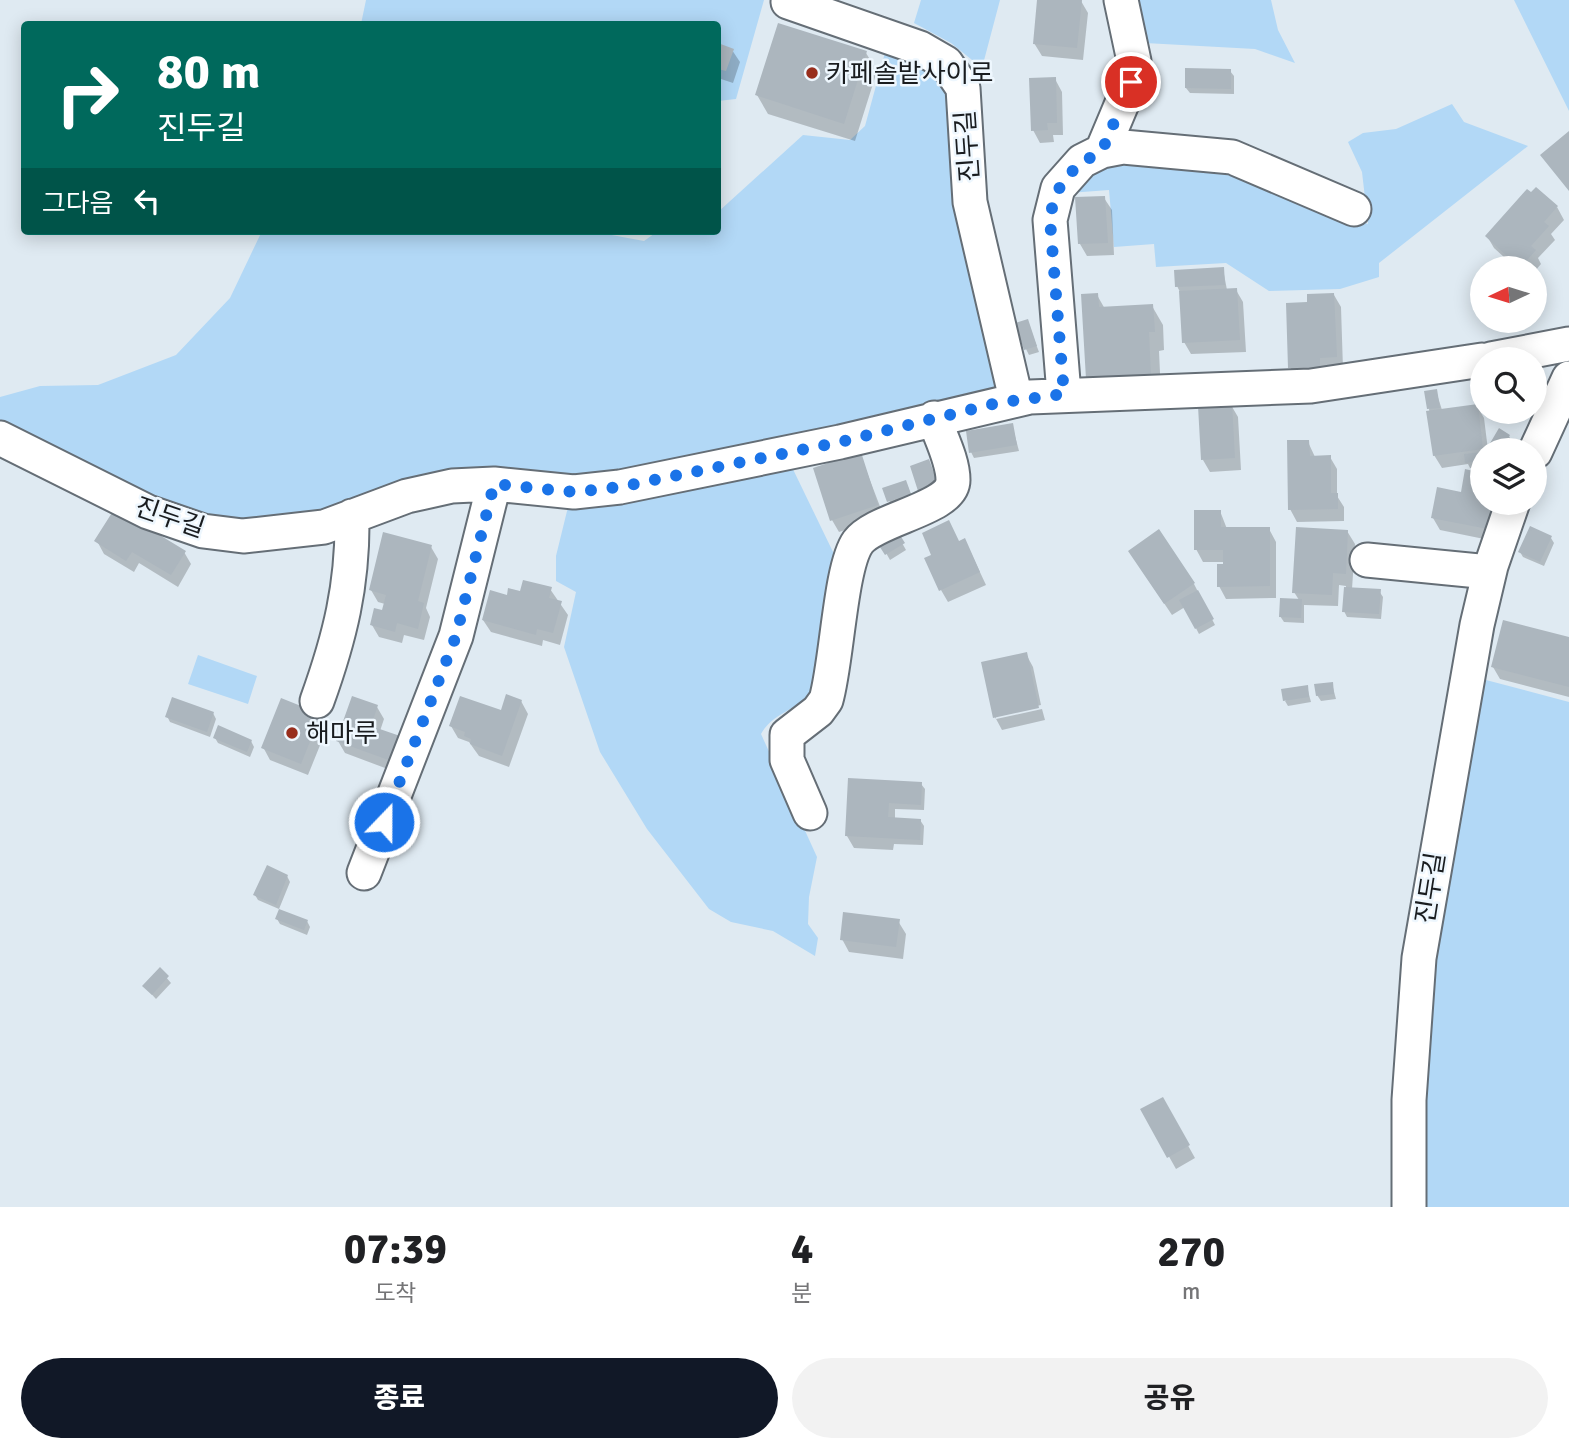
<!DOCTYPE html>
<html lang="ko">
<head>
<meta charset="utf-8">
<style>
  :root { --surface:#fff; --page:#f2f2f2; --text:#202124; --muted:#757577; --accent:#111827 }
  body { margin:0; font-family:Signika,"Noto Sans KR",sans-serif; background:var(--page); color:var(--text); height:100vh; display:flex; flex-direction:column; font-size:26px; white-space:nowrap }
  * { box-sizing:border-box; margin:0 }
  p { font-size:23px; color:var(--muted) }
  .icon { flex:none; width:38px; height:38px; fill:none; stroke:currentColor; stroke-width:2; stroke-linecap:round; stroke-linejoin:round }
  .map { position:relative; height:1207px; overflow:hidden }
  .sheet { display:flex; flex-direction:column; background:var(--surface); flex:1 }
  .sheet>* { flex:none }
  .banner { position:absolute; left:21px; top:21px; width:700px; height:214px; border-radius:7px; box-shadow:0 4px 18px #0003; background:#00695c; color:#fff; overflow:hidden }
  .needle { width:46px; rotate:266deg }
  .buttons { position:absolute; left:1470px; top:256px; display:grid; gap:14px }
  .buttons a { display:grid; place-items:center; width:77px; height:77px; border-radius:50%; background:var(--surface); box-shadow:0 4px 18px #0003; font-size:35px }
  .pin { position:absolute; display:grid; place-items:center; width:60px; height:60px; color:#fff; margin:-30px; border:4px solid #fff; border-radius:50%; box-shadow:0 2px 7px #0007 }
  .me { position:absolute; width:77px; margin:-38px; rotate:22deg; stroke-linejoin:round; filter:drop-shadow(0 0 5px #0008) }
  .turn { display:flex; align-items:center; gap:24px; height:147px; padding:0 21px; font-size:32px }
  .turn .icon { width:91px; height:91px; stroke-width:2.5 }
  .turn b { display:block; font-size:49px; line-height:60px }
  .then { display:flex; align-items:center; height:66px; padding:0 21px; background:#0003; gap:14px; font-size:26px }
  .eta { display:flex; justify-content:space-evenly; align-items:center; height:119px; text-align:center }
  .eta b { font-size:42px; font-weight:800; line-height:49px }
  .primary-button { display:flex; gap:14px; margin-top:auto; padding:14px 21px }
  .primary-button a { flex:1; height:80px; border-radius:42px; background:var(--accent); color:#fff; font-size:28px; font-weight:800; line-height:80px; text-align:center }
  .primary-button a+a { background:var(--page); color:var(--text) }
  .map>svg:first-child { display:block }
  .green { fill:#b2d8f6 }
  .shadow { fill:#0003 }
  .building { fill:#acb6be }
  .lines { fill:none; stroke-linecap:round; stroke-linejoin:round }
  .minor-casing { stroke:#656e76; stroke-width:37 }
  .minor { stroke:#fff; stroke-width:33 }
  .route { stroke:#1a73e8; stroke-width:12; stroke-dasharray:0 21.6 }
  .poi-dot { fill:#982e1d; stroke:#eef7fe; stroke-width:2.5 }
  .labels { text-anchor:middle; stroke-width:5; stroke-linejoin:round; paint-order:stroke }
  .poi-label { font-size:26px; fill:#191c1f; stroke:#eef7fe; text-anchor:start }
  .street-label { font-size:26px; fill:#191c1f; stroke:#eef7fe }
</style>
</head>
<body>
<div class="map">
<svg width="1569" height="1207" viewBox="0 0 1569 1207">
  <rect width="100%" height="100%" fill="#dfeaf2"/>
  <path class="green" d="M366,0H764L736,99L718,101V24H361Z
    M921,0H1000L982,68L951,43L914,23Z
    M1135,0H1271L1278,30L1295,63L1255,49L1145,43Z
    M1514,0H1569V111Z
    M886,49L943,74L1001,366L995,394L663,470L287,523L205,520L0,427V397L40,386L98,385L176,355L230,298L262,231H590L644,241L658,231H718V212L803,135L850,140L865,126Z
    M1452,104L1464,122L1528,146L1379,263V277L1340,289L1269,291L1226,263L1156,267L1154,244L1114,247L1109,190L1069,193L1078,180L1113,163L1212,166L1268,183L1368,224L1362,172L1348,142L1363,133L1396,129Z
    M789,461L834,554L817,682C802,712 775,709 761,734L817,857L809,897L808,924L818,938L815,956L773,931L731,922L709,909L647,829L600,752L564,647L576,592L556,581V556L568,507Z
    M198,655L257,676L248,704L188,684Z
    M1486,680L1569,702V1207H1420L1425,1020L1464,772Z"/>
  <path class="shadow" d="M1039,0L1081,1L1088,13L1083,60L1042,56L1034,43Z
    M718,45L732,50L740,62L733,83L718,78Z
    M866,53L877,71L855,141L768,114L757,95Z
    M1230,71L1234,76V94L1190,93L1186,88Z
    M1055,79L1062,92L1063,135H1053L1054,142L1040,143L1033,130Z
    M1104,198L1112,210L1114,255L1087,256L1080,244Z
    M1557,207L1564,220L1551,234L1555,240L1538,258L1541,264L1535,271V268H1516L1494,248L1487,236Z
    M1223,269L1227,290H1236L1243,302L1246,352L1191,354L1184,342L1180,292L1177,286Z
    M1097,295L1105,309L1152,306L1163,325L1164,350L1159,351L1161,394L1099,397Z
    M1334,295L1341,307L1343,369L1297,380L1290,367L1309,304Z
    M1027,321L1039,352L1029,355L1026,349Z
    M1535,374L1541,381L1535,392Z
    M1436,391L1442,410L1477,406L1484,418L1488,450H1482V467L1470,468L1468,464L1442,468L1434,455L1429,409Z
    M1231,405L1238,417L1241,470L1210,472L1203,460Z
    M1012,425L1019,451L974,458L971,452Z
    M1509,436L1512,442L1507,450H1488Z
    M1308,442L1315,457H1330L1337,469V496L1344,507V521L1297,522L1290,509Z
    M860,454L884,517L839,532L832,520Z
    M1467,472L1482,475V502H1502L1494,541L1440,530L1433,518L1462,494Z
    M908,487L913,500L892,507L884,489Z
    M1220,511L1227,529H1269L1276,542V598L1226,599L1219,586L1224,562H1203L1196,549Z
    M1347,531L1355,544L1352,589L1379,591L1383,597L1381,619L1347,617L1344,611L1346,586L1339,585L1338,606L1304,605V623L1284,622L1280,616L1299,600L1294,592Z
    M897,534L906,550L890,560L881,544Z
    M1551,538L1554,543L1544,566L1523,557L1520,552Z
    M97,541L184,552L191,564L178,587L139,563L134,572L104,554Z
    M959,543L971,553L986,585L948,602L941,590Z
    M431,547L438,559L426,608L430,617L424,640L404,635L402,643L379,637L372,625L383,612L385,604L378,602L371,590Z
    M1137,563L1194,584L1215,625L1199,634L1185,607L1172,615Z
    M550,589L568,615L560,645L543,640L542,646L491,632L483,620L521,594Z
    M1569,639V697L1500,679L1493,667Z
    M1026,654L1033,667L1041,705L996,715V719L1042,709L1045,720L1002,730L995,717Z
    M1332,684L1336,699L1321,701L1317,695Z
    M1307,687L1311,702L1288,706L1285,701Z
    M521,701L528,714L509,767L479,756L469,742L458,738L451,726L502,712Z
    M377,707L384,719L380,731L401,774L345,753L338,741Z
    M213,713L216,719L210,737L170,722L167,716Z
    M319,716L327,728L308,775L270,760L263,747Z
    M215,738L251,741L254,747L250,757L218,743Z
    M849,780L921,784L925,789L924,810L895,809V819L920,820L924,826L923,845L894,844L893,850L854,848L847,836Z
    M287,876L290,882L279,909L258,900L255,895Z
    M277,919L307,921L310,927L307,935L280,924Z
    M898,921L906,934L903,959L849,952L842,939Z
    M160,970L171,983L156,999L144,986Z
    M1162,1099L1195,1158L1176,1169L1143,1110Z"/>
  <path class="building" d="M1037,0H1082L1077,48L1033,44Z
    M778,23L867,51L844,124L755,95Z
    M718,43L734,49L726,71L718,69Z
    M1185,68L1231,69V89L1185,88Z
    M1056,77L1057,123H1047L1048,130L1031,131L1029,78Z
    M1569,131V191L1540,155Z
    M1536,187L1558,206L1544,222L1549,226L1531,246L1536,250L1520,268L1485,236L1527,189L1531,192Z
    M1105,196L1108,243L1078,244L1075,197Z
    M1224,267L1225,285L1175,287L1174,270Z
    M1237,288L1240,340L1182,343L1179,291Z
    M1098,293L1099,307L1153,304L1155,332H1149L1151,375L1086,379L1081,294Z
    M1334,293L1337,357L1320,358V367L1288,368L1286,303L1307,302V294Z
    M1028,319L1037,346L1024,350L1015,323Z
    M1437,389L1440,408L1427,409L1424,391Z
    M1232,403L1235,458L1201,460L1198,406Z
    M1478,404L1483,449L1433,456L1426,411Z
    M1013,423L1017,445L969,453L966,431Z
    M1499,428L1510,435L1501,450H1486Z
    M1287,440H1309L1310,456L1331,455V493H1338V509L1288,510Z
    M861,452L878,505L830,521L813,468Z
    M1482,452V461L1465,463L1464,454Z
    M929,459L938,484L918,491L910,466Z
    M1465,469L1482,473V502H1493L1488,529L1431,518L1437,487L1461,492Z
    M906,480L911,494L887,502L882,488Z
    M115,508L186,551L171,575L132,552L126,561L94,541Z
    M1194,510H1221V527H1270V586L1217,587V564H1223V550H1194Z
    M949,520L959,541L965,538L980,572L939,591L924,558L931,555L922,533Z
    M1530,526L1552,536L1540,562L1518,552Z
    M1296,527L1348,530L1346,574L1333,573L1332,595L1292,593Z
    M1159,529L1195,583L1164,604L1128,551Z
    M383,532L432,545L418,601L424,603L418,629L397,623L395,632L370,625L374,608L382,610L386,595L369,590Z
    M898,532L905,543L885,555L878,544Z
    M523,580L552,587L549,598L562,601L553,633L537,629L536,635L482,620L490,590L507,595L508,588L520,591Z
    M1344,587L1381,589L1379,614L1342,612Z
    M1198,590L1214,619L1195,629L1179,600Z
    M1280,598L1302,599L1301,618L1279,617Z
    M1503,620L1569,637V687L1491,667Z
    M1027,652L1039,708L993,718L981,662Z
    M1333,682L1334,694L1316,696L1314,684Z
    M1308,685L1309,697L1283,701L1281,689Z
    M506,694L522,700L502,756L470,744L471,739L464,736L465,732L449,726L460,696L501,710Z
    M352,696L378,705L371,726L403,737L394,762L336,741Z
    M172,697L214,712L207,732L165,717Z
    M281,698L321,714L301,764L261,748Z
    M218,725L252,740L247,752L213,738Z
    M848,778L922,782L921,805L889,803L888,817L921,819L920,840L845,836Z
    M267,865L288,875L276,905L253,895Z
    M279,909L308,920L304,930L275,919Z
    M843,912L900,919L896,947L840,940Z
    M160,967L169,976L152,995L142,986Z
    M1163,1097L1190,1145L1167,1158L1140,1109Z"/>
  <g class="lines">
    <g class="minor-casing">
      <path id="minor" d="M788,2L920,48L946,63L963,88L970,202L1016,399
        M1102,151L1131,82L1134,61L1121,0
        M1491,359L1569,344
        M1064,394L1050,220L1058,188L1082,161L1102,151L1123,147L1232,157L1354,209
        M0,438L148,512L203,531L243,536L324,527L407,496L452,486L494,484L574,492L620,487L840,442L1030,397L1311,386L1482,360
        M1535,452L1569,378
        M1367,560L1489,572
        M317,701C340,637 353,585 352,516
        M810,813L787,760V735L818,711L826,700C837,663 840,567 858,542C876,518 953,509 953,480C953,460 940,436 934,418
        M364,873L456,636L494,484
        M1409,1207V1100L1419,958L1477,625L1491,566L1513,502"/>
    </g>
    <use href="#minor" class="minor"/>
  </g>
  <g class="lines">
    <path class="route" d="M384,822L456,636L494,484L574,492L620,487L840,442L997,403L1064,394L1050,220C1054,185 1071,167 1102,151L1131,82"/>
  </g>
  <g class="poi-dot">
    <circle cx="812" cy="73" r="7"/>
    <circle cx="292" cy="733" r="7"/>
  </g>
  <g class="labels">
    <g class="poi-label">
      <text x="826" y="82">카페솔밭사이로</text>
      <text x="306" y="742">해마루</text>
    </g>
    <g class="street-label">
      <text transform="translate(967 146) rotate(-94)" y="9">진두길</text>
      <text transform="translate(170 517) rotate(19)" y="9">진두길</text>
      <text transform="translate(1430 888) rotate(-81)" y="9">진두길</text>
    </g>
  </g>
</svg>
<div class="buttons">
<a><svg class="needle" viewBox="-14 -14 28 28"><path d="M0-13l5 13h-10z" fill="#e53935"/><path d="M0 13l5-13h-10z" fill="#757577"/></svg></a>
<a><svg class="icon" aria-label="search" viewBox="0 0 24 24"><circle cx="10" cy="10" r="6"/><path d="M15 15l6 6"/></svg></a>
<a><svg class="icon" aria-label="layers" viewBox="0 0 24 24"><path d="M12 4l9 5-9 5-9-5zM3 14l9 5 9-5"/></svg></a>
</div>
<div class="pin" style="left:1131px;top:82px;background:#d93025"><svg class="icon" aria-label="arrive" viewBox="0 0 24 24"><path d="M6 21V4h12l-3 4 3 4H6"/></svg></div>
<svg class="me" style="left:384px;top:822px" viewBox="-20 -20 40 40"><circle r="17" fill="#1a73e8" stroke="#fff" stroke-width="3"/><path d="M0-11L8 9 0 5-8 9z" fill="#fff"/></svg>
<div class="banner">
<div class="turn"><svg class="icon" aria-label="right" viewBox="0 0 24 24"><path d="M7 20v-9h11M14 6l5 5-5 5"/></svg><div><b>80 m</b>진두길</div></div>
<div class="then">그다음<svg class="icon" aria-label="left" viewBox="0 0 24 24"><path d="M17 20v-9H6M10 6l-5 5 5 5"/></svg></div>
</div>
</div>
<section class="sheet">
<div class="eta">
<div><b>07:39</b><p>도착</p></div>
<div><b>4</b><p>분</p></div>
<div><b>270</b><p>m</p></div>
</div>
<div class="primary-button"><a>종료</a><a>공유</a></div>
</section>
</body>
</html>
